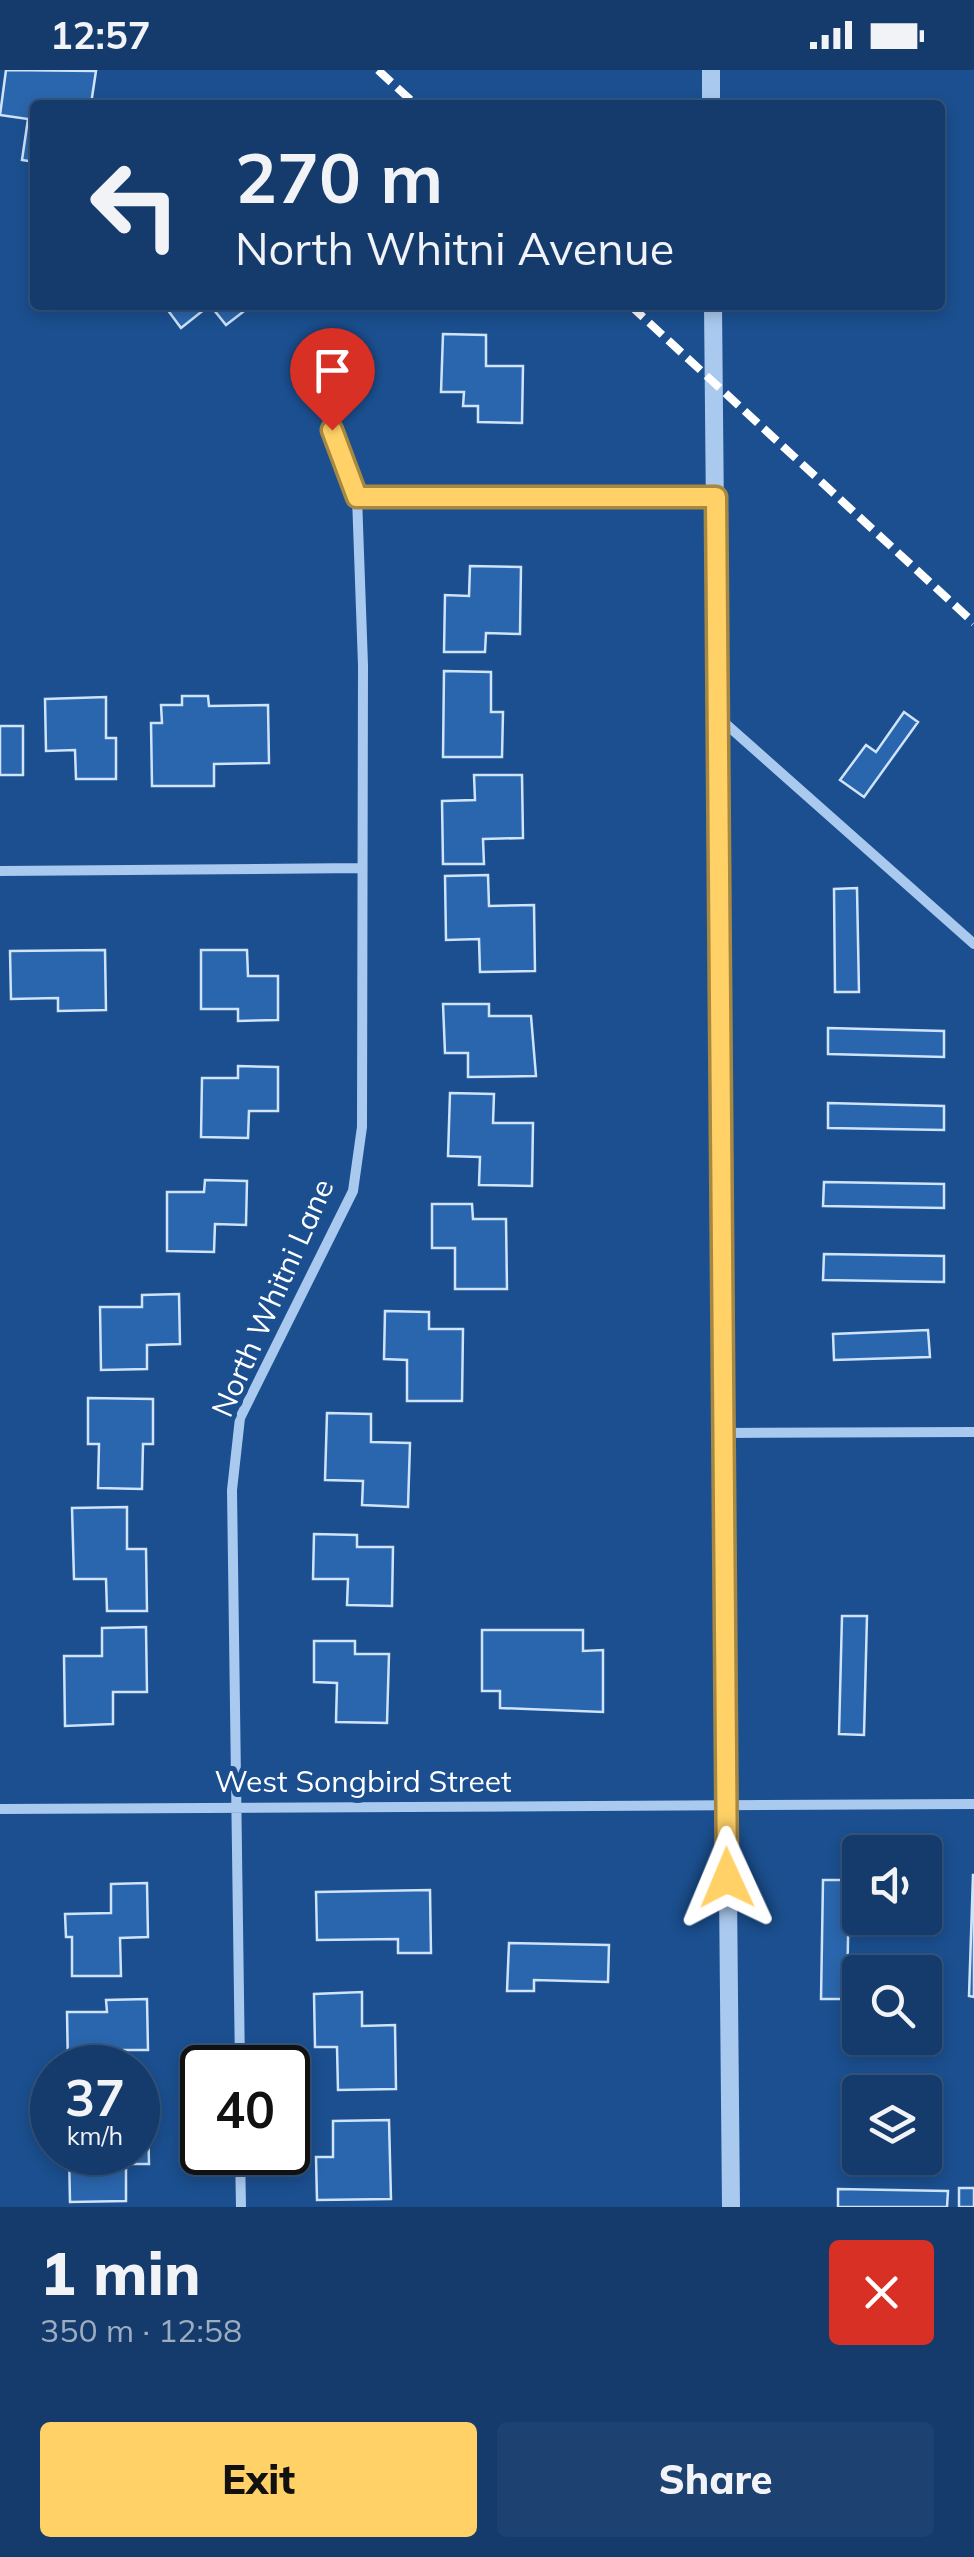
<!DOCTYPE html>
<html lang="en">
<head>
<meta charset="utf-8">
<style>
  :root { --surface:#143b6b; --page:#1d4271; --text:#f1f3f6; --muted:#9dadc1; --line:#33557e; --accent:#ffd166 }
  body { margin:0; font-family:Mulish,sans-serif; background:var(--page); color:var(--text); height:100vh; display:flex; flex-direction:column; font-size:38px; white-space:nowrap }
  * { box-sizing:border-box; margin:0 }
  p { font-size:32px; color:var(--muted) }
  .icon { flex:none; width:55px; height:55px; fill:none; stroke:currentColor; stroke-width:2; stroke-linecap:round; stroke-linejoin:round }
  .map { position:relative; height:2137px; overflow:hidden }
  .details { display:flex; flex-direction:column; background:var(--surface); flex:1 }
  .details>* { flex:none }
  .top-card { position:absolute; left:30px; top:30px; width:915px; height:210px; border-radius:10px; box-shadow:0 5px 15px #0003,0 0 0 2px var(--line); background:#143b6b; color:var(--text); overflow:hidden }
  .buttons { position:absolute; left:842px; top:1765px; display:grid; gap:20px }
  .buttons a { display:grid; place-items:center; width:100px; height:100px; border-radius:10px; background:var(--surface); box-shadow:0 5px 15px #0003,0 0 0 2px var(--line); font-size:50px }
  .speed { position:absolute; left:30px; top:1975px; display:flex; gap:20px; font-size:50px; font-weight:700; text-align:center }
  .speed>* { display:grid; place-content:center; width:130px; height:130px; border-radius:50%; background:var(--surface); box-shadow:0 5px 15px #0003,0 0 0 2px var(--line); line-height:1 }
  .speed small { font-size:25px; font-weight:400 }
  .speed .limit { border:5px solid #111; border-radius:15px; background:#fff; color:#111 }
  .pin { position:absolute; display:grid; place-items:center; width:85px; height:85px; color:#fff; margin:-102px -42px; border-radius:50% 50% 50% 0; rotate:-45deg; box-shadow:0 0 10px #0007 }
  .pin .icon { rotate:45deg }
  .me { position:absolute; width:110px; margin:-55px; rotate:359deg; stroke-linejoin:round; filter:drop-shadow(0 0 8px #0008) }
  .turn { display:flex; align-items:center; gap:35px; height:210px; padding:0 40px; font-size:45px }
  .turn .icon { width:130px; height:130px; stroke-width:2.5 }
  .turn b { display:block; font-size:70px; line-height:85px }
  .round { display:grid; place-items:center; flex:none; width:105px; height:105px; border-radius:10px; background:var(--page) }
  .summary { display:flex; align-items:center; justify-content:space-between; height:170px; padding:0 40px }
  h1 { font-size:60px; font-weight:800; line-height:75px }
  .cta { display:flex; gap:20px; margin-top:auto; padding:20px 40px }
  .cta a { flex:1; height:115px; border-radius:10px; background:var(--accent); color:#111; font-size:40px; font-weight:800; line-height:115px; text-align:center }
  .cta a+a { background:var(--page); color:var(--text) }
  .status { display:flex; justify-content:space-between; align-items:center; height:70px; padding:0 50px; background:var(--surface); direction:ltr }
  .status svg { height:28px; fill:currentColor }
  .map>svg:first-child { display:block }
  .building { fill:#2a66ad; stroke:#cfe3fa; stroke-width:2.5 }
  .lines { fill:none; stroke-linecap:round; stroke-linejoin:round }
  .minor { stroke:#a9c9ee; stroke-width:10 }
  .tertiary { stroke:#a9c9ee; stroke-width:18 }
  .rail { stroke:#fff; stroke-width:8; stroke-dasharray:18 8; stroke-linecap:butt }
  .route-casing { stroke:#a68842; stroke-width:25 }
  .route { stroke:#ffd166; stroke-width:18 }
  .labels { text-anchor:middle; stroke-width:10; stroke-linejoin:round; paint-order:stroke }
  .street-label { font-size:30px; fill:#fff; stroke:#1b4f8f }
</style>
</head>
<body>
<div class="status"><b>12:57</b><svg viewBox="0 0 49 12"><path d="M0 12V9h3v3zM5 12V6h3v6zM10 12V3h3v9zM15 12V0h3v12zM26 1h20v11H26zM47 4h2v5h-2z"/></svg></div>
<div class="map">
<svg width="974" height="2137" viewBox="0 0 974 2137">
  <rect width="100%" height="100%" fill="#1b4f8f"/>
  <path class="building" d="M6,0L96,1L91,34L99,35H35V92L22,90L28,49L0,45Z
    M164,235H210L181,258Z
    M210,235H252L226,255Z
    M443,264L486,265V296H523L522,353L478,352V336H463L464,322H441Z
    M470,496L521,497L520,564L486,563L485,582H444L445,525L469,526Z
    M444,601L491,602V642H503L502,687H443Z
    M182,626H208L209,636L268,635L269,693L214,694V716H152L151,653H162L161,635H182Z
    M106,627V668H116V709H76L75,680L46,681L45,629Z
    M904,642L918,652L864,727L840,710L866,675L876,682Z
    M0,656H23V705H0Z
    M474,705H522L523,768L483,769L484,794H443L442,731L475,730Z
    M488,805L489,836L534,835L535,901L480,902L479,869L446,870L445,806Z
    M857,818L859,922H835L834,819Z
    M105,880L106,940L58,941V928L11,929L10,881Z
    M201,880H247L248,906H278V950L238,951V939H201Z
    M443,934H489V946H531L536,1006L468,1007V983H445Z
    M828,958L944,961V987L828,984Z
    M238,996L278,997V1041H249L248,1068L201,1067L202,1008H238Z
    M450,1023L494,1024L493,1053H533L532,1116L479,1115L480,1087L448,1086Z
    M828,1033L944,1036V1060L828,1058Z
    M205,1110L247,1111L246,1155L215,1154L214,1182L167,1181V1122H204Z
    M824,1112L944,1114V1138L823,1136Z
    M432,1134H472L473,1149H506L507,1219H455V1178H432Z
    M824,1184L944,1186V1212L823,1210Z
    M179,1224L180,1274L147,1275V1299L101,1300L100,1237H142V1225Z
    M385,1241L429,1242V1259H463L462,1331H407V1290L384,1289Z
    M928,1260L930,1287L834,1290L833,1264Z
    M88,1328L153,1329V1374H143L142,1419L98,1418L99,1374H88Z
    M327,1343L371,1344V1372L410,1373L408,1437L362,1435L363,1411L325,1410Z
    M127,1437V1479H146L147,1541H107L106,1509H74L72,1438Z
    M314,1464L357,1465V1477H393L392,1536L347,1535L348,1509H313Z
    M842,1546H867L864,1665L839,1664Z
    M146,1557L147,1622H113V1654L65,1656L64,1586H102V1558Z
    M482,1560H583V1581L603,1580V1642L500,1638V1621H482Z
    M314,1571H355V1584H389L387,1653L336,1652L337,1613L314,1612Z
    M973,1805H974V1927L969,1926Z
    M823,1810H849L847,1929H821Z
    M147,1813L148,1867L120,1868L121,1906H72V1867H66L65,1844L111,1843V1814Z
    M430,1820L431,1883H398V1869L317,1870L316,1822Z
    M509,1873L609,1875L608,1912L534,1910V1921H507Z
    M362,1922V1956L395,1955L396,2019L338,2020L337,1977H315L314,1924Z
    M147,1929L148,1980H124V1998H68L67,1942H107L106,1930Z
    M138,2047H148L149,2094H126V2131L70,2132L69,2082H138Z
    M389,2050L391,2129L317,2130L316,2087H333V2051Z
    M959,2118H974V2137H959Z
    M838,2119L948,2121L947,2137H838Z"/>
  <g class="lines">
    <path class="minor" d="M357,427H715
      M718,647L974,874
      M0,801L362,798
      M723,1363L974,1362
      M0,1739L974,1734
      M240,1998L232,1420L240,1348L353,1121L362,1057L363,595L357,427L344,385L309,309
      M240,2082L241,2137"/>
    <path class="tertiary" d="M711,0V35
      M713,235L731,2137"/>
    <path class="rail" d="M378,0L416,35
      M630,235L974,553"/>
  </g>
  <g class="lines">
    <g class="route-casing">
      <path id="route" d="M332,360L357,427H716L727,1808"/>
    </g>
    <use href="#route" class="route"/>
  </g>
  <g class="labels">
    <g class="street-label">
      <text transform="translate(273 1228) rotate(-66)" y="10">North Whitni Lane</text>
      <text x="363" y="1722">West Songbird Street</text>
    </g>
  </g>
</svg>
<div class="buttons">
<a><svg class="icon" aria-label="sound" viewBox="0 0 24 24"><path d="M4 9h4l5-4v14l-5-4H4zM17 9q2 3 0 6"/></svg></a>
<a><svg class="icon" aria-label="search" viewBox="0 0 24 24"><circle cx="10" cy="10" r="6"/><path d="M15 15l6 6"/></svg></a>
<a><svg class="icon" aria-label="layers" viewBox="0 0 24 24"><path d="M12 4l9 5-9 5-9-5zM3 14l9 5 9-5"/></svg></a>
</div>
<div class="speed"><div>37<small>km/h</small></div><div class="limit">40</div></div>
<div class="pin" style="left:332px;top:360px;background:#d93025"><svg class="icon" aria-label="arrive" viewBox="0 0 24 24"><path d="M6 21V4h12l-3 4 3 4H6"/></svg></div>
<svg class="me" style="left:727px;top:1808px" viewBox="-20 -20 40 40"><path d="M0-17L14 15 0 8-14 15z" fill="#ffd166" stroke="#fff" stroke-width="4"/></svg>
<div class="top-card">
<div class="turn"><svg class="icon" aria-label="left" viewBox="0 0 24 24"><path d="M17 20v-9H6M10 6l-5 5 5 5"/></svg><div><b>270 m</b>North Whitni Avenue</div></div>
</div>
</div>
<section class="details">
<div class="summary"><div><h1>1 min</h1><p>350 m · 12:58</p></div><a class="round" style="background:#d93025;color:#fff"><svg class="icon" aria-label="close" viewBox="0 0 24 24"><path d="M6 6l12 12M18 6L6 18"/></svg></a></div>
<div class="cta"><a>Exit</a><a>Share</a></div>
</section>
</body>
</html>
